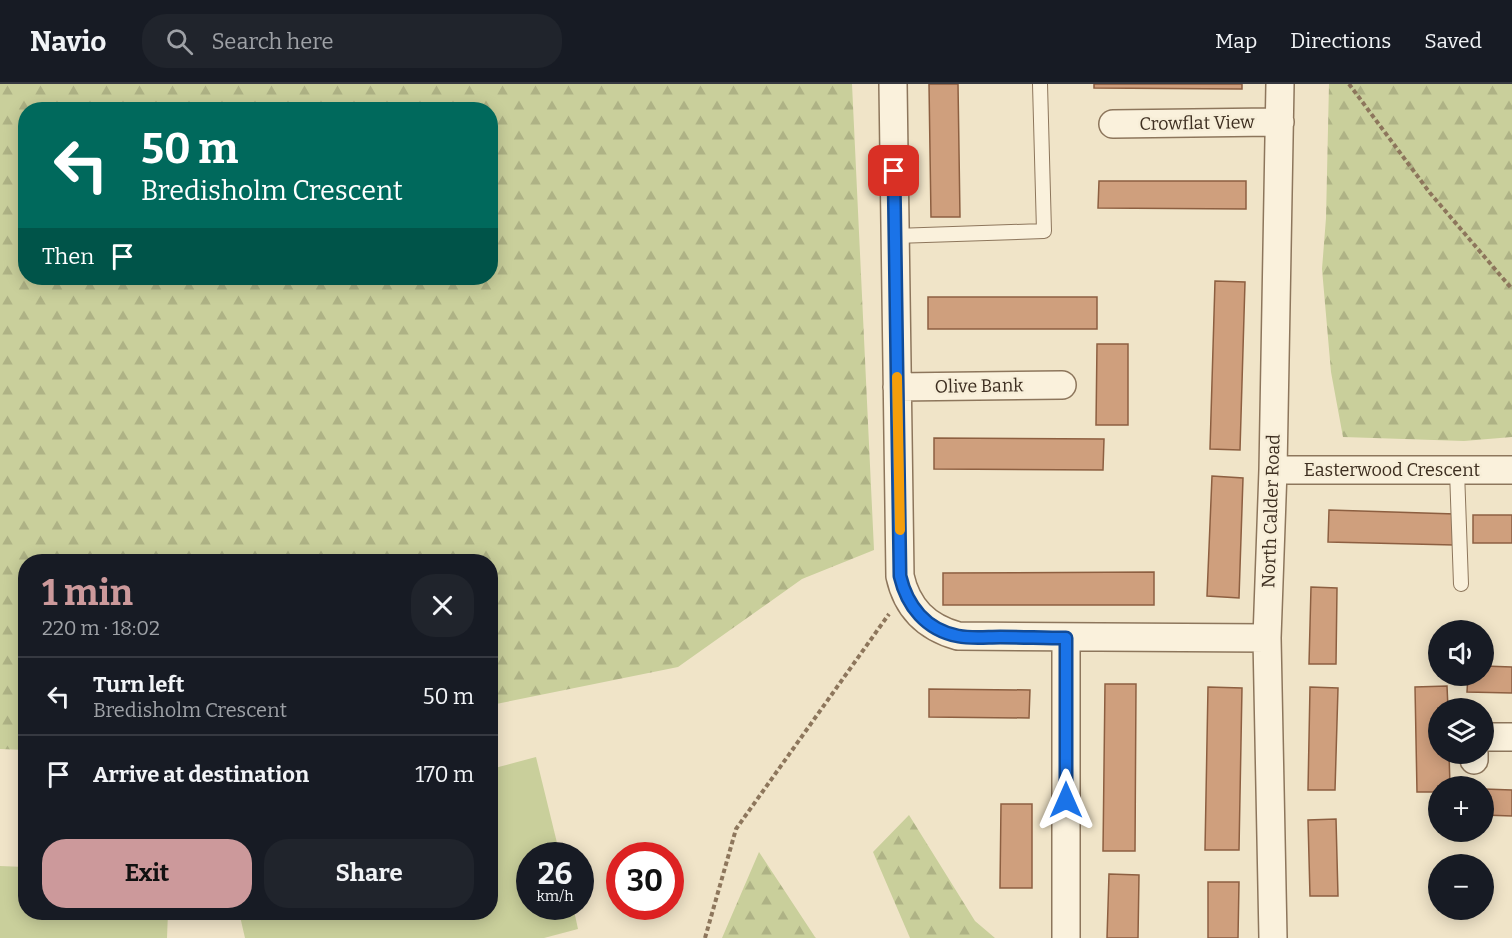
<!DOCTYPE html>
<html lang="en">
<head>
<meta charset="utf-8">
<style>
  :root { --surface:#171b24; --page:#20242c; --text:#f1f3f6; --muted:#9ea1a6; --line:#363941; --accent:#cc999b }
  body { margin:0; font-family:Bitter,serif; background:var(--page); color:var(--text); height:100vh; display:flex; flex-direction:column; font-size:22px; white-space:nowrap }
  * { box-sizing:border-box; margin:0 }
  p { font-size:20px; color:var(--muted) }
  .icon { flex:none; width:33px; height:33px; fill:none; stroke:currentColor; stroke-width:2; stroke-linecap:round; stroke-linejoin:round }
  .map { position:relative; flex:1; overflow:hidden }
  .drawer { position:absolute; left:18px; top:470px; width:480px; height:366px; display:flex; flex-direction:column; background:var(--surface); border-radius:24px; box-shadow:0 3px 15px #0003 }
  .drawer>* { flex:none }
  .top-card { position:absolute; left:18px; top:18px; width:480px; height:183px; border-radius:24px; box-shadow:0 3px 15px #0003; background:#00695c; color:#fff; overflow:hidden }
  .controls { position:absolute; left:1428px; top:536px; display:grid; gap:12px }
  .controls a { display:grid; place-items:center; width:66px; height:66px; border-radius:50%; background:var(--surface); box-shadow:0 3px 15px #0003; font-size:30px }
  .speed { position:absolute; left:516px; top:758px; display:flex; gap:12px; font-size:30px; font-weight:700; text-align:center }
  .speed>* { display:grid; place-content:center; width:78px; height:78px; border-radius:50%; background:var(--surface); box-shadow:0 3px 15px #0003; line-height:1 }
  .speed small { font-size:15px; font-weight:400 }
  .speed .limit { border:9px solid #d22; background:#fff; color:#111 }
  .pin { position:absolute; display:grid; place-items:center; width:51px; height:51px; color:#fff; margin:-26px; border-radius:12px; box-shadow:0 3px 9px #0006 }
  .me { position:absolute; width:66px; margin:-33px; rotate:0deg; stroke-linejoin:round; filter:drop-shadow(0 0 4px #0008) }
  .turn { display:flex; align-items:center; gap:21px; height:126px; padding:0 24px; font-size:27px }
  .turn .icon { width:78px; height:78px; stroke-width:2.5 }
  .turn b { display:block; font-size:42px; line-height:51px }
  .then { display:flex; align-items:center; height:57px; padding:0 24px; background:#0003; gap:12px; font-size:22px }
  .round { display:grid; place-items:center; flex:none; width:63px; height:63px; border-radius:24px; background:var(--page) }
  .headline { display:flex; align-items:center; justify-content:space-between; height:102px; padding:0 24px }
  h1 { font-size:36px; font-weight:700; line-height:45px; color:var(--accent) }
  .button { display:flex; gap:12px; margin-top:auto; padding:12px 24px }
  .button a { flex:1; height:69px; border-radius:24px; background:var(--accent); color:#111; font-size:24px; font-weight:700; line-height:69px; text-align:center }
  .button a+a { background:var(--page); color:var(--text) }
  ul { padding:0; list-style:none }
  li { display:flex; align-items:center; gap:18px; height:78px; padding:0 24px; border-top:2px solid var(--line) }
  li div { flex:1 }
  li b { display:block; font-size:22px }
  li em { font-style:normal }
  header { display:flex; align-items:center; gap:36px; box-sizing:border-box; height:84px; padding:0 30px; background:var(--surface); border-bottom:2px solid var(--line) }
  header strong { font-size:28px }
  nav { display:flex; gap:33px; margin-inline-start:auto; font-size:21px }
  .search { width:420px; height:54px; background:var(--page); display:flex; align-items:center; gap:15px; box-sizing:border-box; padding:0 21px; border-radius:24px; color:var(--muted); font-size:22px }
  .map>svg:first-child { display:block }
  .forest { fill:url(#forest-firs); fill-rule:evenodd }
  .garden { fill:#c9cf9b }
  .building { fill:#cf9f7d; stroke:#8d5f41; stroke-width:1.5 }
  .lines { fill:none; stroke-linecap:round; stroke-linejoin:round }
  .service-casing { stroke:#8d765c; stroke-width:16 }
  .minor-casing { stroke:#8d765c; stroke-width:30 }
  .path { stroke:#8d765c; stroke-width:4; stroke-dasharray:4.5 3; stroke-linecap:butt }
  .service { stroke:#faf1dc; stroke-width:14 }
  .minor { stroke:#faf1dc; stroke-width:27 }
  .route-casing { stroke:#114b97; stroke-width:15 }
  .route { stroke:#1a73e8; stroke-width:10 }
  .slow { stroke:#f59e0b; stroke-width:10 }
  .labels { text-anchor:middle; stroke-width:5; stroke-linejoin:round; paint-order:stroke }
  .street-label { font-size:18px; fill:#3d2e20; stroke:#f7eed8 }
</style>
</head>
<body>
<header>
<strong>Navio</strong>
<div class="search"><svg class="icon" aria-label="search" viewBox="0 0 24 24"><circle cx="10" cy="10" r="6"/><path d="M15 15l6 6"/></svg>Search here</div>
<nav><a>Map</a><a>Directions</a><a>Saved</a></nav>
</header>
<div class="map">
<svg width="1512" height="854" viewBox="0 0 1512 854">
  <defs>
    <pattern id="forest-firs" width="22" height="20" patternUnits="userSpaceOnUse" patternTransform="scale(1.5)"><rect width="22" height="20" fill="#c9cf9b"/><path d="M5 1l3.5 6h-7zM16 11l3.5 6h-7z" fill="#aeb285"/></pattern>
  </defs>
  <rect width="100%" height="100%" fill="#f0e4c8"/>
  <path class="forest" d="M0,0H852L874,466L802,495L678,583L491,621L490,477H26L25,666L0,665ZM26,26H490V194H26Z
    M1329,0H1512V353L1464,357L1343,353L1331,288L1322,185L1326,134Z
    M909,731L975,837L995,854H910L873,768Z
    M759,768L815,853L816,854H722Z"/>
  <path class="garden" d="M536,673L560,771H530V822H573L578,845L544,854H245L239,828H490L491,685Z
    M0,782L25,783L26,828H168L167,854H0Z"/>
  <path class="building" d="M929,0H958L960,133H931Z
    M1094,0H1242V5L1094,4Z
    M1099,97H1246V125L1098,124Z
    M1215,197L1245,198L1240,366L1210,365Z
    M928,213H1097V245H928Z
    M1097,260H1128V341H1096Z
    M934,354L1104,355L1103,386L934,385Z
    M1212,392L1243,394L1239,514L1207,512Z
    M1329,426L1455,430L1454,461L1328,458Z
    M1473,431H1512V459H1473Z
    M1154,488V521H943V489Z
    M1311,503L1337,504L1336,580H1309Z
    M1484,582L1512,583V609L1467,608L1468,591H1484Z
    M1105,600H1136L1135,767H1103Z
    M1447,602L1448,624H1438V669H1449L1450,702H1438V708H1417L1415,603Z
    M1208,603L1242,604L1239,766H1205Z
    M1310,603L1338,604L1335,706H1308Z
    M929,605L1030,606L1029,634L929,633Z
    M1484,705L1512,706V732L1484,731Z
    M1001,720H1032V804H1000Z
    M1336,735L1338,812H1310L1308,736Z
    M1109,790L1139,791L1138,854H1107Z
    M1208,798H1239L1238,854H1208Z"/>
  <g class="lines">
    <g class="service-casing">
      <path id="service" d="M895,152L1044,147L1040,0
        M1457,387L1461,500"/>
    </g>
    <g class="minor-casing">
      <path id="minor" d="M893,0L900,492C907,524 926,543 958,552L1267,554
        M1113,40L1280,38
        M897,303L1062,301
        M1273,386H1512
        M1066,554V854
        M1484,653H1512
        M1474,669V676
        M1273,854L1267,554L1273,386L1280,0"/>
    </g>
    <path class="path" d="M1349,0L1430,109L1512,205
      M705,854L736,745L889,530"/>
    <use href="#service" class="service"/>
    <use href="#minor" class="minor"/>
  </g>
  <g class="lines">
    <g class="route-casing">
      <path id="route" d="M894,87L900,492C907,522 926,546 958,552C972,555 987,553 1000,553C1022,553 1044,554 1066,554V716"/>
    </g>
    <use href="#route" class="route"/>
    <path class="slow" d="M897,293L900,446"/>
  </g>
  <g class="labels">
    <g class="street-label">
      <text transform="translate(1197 39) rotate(-1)" y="6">Crowflat View</text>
      <text transform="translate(979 302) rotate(-1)" y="6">Olive Bank</text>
      <text x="1392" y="392">Easterwood Crescent</text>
      <text transform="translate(1271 427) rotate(-88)" y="6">North Calder Road</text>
    </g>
  </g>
</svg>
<div class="controls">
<a><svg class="icon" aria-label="sound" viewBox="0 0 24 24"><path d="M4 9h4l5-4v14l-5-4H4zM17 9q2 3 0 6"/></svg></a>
<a><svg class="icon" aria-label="layers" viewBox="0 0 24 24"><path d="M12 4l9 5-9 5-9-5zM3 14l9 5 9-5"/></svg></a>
<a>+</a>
<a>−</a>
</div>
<div class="speed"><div>26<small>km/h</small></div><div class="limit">30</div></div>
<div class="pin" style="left:894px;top:87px;background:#d93025"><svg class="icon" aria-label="arrive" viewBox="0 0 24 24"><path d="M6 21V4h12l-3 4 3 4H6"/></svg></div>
<svg class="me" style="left:1066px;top:716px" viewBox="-20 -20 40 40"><path d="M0-17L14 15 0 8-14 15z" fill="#1a73e8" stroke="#fff" stroke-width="4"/></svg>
<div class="top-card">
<div class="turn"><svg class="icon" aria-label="left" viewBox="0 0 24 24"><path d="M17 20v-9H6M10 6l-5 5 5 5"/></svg><div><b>50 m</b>Bredisholm Crescent</div></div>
<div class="then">Then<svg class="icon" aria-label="arrive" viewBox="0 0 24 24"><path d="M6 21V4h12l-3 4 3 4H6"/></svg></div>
</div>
<section class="drawer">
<div class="headline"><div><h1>1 min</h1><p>220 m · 18:02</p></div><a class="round"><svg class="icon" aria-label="close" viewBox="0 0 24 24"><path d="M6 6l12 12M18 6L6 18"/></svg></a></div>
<ul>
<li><svg class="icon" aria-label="left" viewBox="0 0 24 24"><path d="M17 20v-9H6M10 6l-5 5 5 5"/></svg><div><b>Turn left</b><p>Bredisholm Crescent</p></div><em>50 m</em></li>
<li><svg class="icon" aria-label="arrive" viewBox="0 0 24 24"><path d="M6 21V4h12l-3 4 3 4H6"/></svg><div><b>Arrive at destination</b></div><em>170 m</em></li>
</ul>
<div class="button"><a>Exit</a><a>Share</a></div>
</section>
</div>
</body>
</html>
